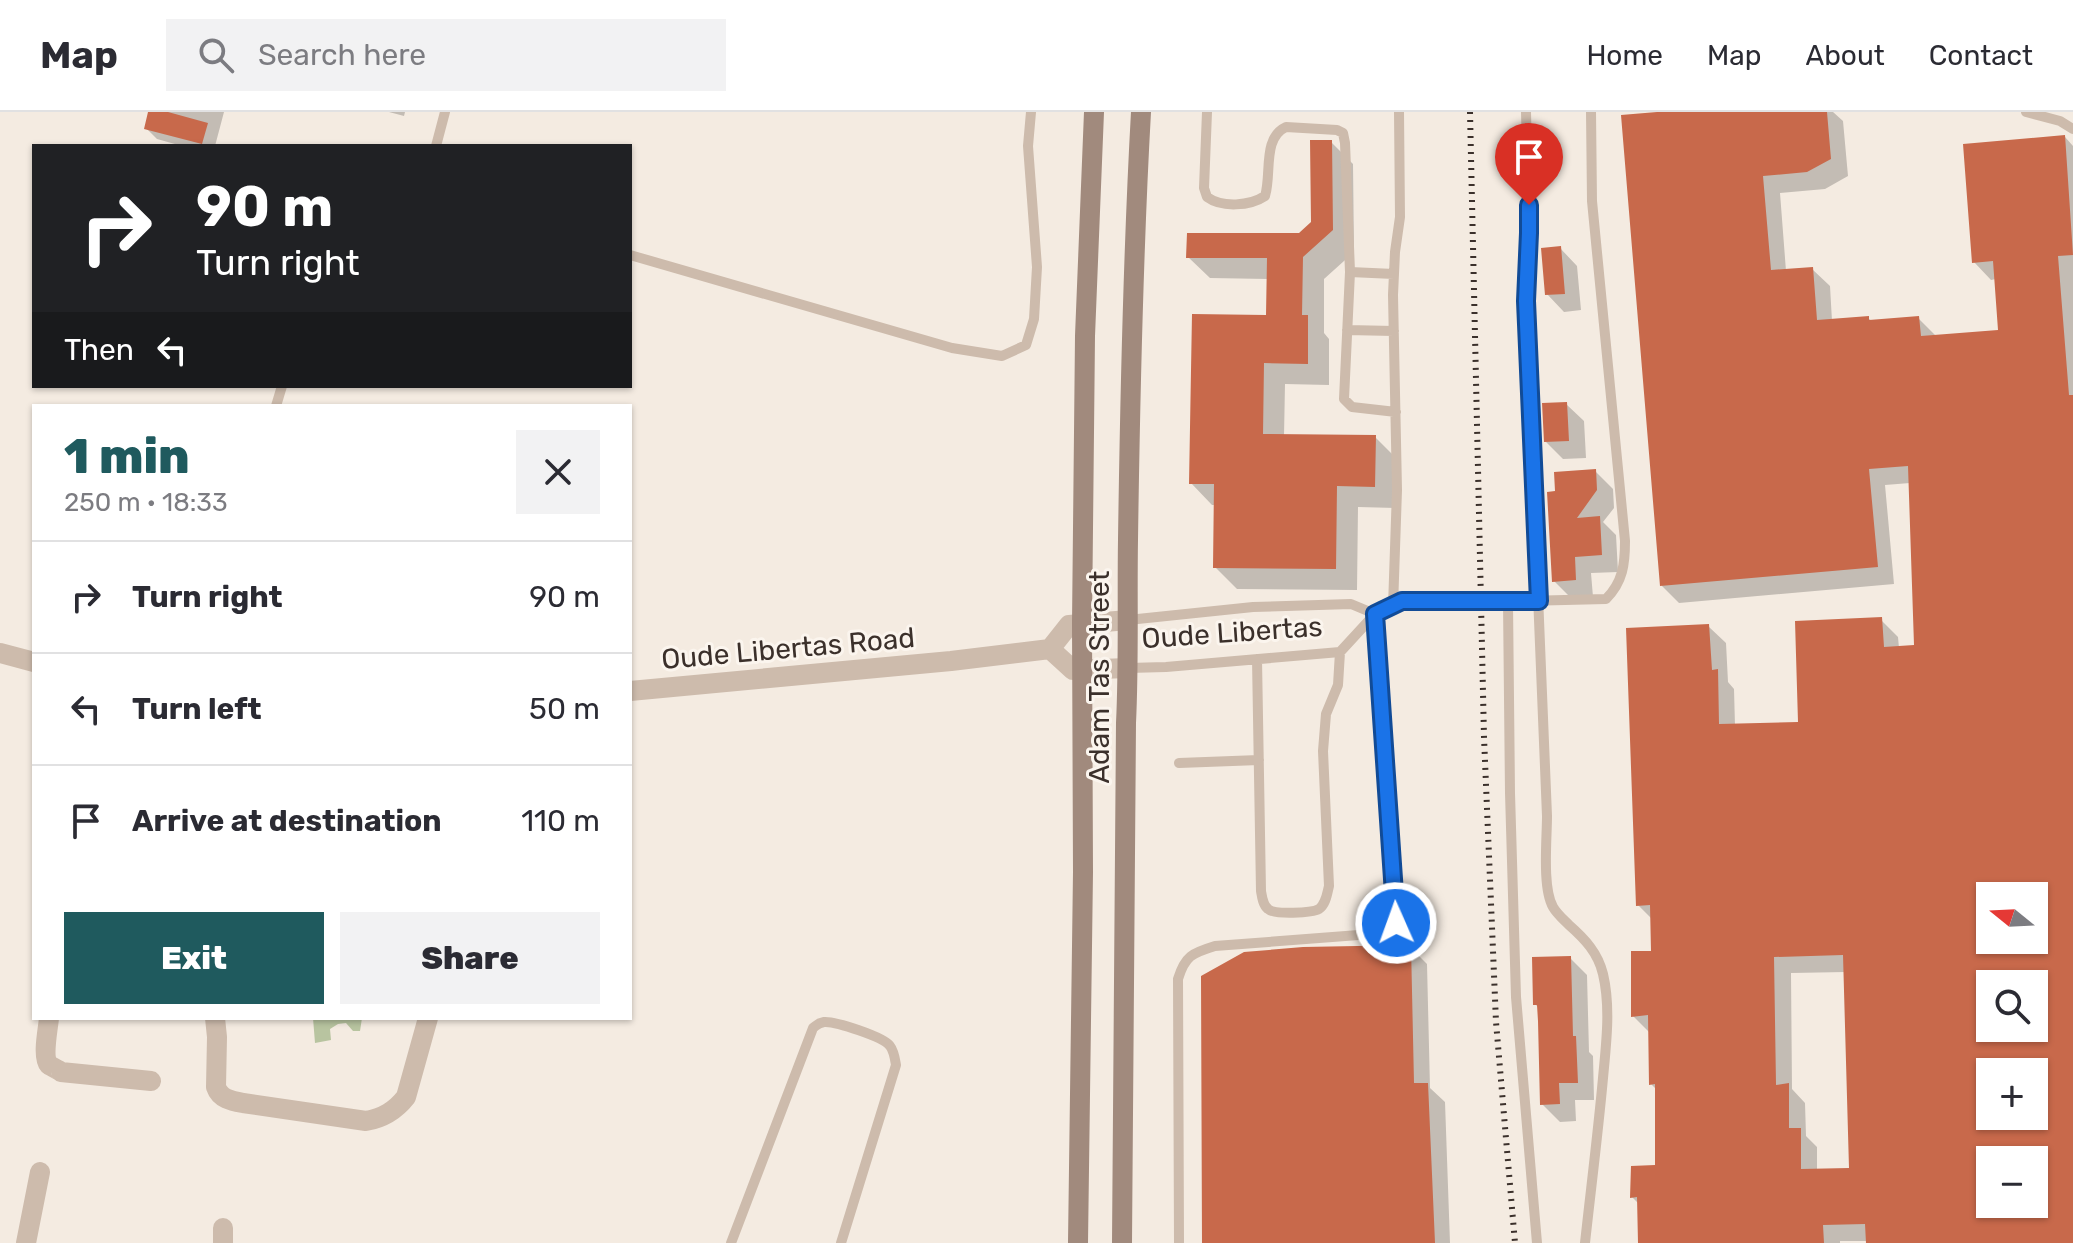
<!DOCTYPE html>
<html lang="en">
<head>
<meta charset="utf-8">
<style>
  :root { --surface:#fff; --page:#f2f2f3; --text:#2b2b33; --muted:#7c7c81; --line:#e1e1e2; --accent:#1f5a5e }
  body { margin:0; font-family:Rubik,sans-serif; background:var(--page); color:var(--text); height:100vh; display:flex; flex-direction:column; font-size:30px; white-space:nowrap }
  * { box-sizing:border-box; margin:0 }
  p { font-size:26px; color:var(--muted) }
  .icon { flex:none; width:44px; height:44px; fill:none; stroke:currentColor; stroke-width:2; stroke-linecap:round; stroke-linejoin:round }
  .map { position:relative; flex:1; overflow:hidden }
  .details { position:absolute; left:32px; top:292px; width:600px; height:616px; display:flex; flex-direction:column; background:var(--surface); border-radius:0px; box-shadow:0 2px 6px #0004 }
  .details>* { flex:none }
  .top-card { position:absolute; left:32px; top:32px; width:600px; height:244px; border-radius:0px; box-shadow:0 2px 6px #0004; background:#202124; color:#fff; overflow:hidden }
  .needle { width:52px; rotate:288deg }
  .tools { position:absolute; left:1976px; top:770px; display:grid; gap:16px }
  .tools a { display:grid; place-items:center; width:72px; height:72px; border-radius:0px; background:var(--surface); box-shadow:0 2px 6px #0004; font-size:40px }
  .pin { position:absolute; display:grid; place-items:center; width:68px; height:68px; color:#fff; margin:-82px -34px; border-radius:50% 50% 50% 0; rotate:-45deg; box-shadow:0 0 8px #0007 }
  .pin .icon { rotate:45deg }
  .me { position:absolute; width:88px; margin:-44px; rotate:358deg; stroke-linejoin:round; filter:drop-shadow(0 0 6px #0008) }
  .turn { display:flex; align-items:center; gap:28px; height:168px; padding:0 32px; font-size:36px }
  .turn .icon { width:104px; height:104px; stroke-width:2.5 }
  .turn b { display:block; font-size:56px; line-height:68px }
  .then { display:flex; align-items:center; height:76px; padding:0 32px; background:#0003; gap:16px; font-size:30px }
  .round { display:grid; place-items:center; flex:none; width:84px; height:84px; border-radius:0px; background:var(--page) }
  .overview { display:flex; align-items:center; justify-content:space-between; height:136px; padding:0 32px }
  h1 { font-size:48px; font-weight:800; line-height:60px; color:var(--accent) }
  .button { display:flex; gap:16px; margin-top:auto; padding:16px 32px }
  .button a { flex:1; height:92px; border-radius:0px; background:var(--accent); color:#fff; font-size:32px; font-weight:800; line-height:92px; text-align:center }
  .button a+a { background:var(--page); color:var(--text) }
  ul { padding:0; list-style:none }
  li { display:flex; align-items:center; gap:24px; height:112px; padding:0 32px; border-top:2px solid var(--line) }
  li div { flex:1 }
  li b { display:block; font-size:30px }
  li em { font-style:normal }
  header { display:flex; align-items:center; gap:48px; box-sizing:border-box; height:112px; padding:0 40px; background:var(--surface); border-bottom:2px solid var(--line) }
  header strong { font-size:38px }
  nav { display:flex; gap:44px; margin-inline-start:auto; font-size:28px }
  .search { width:560px; height:72px; background:var(--page); display:flex; align-items:center; gap:20px; box-sizing:border-box; padding:0 28px; border-radius:0px; color:var(--muted); font-size:30px }
  .map>svg:first-child { display:block }
  .green { fill:#b8c4a0 }
  .shadow { fill:#0003; fill-rule:evenodd }
  .building { fill:#c8694b; fill-rule:evenodd }
  .lines { fill:none; stroke-linecap:round; stroke-linejoin:round }
  .lane { stroke:#cdbbac; stroke-width:10 }
  .street { stroke:#cdbbac; stroke-width:20 }
  .secondary { stroke:#a18a7d; stroke-width:20 }
  .rail { stroke:#3b302b; stroke-width:6; stroke-dasharray:2 6; stroke-linecap:butt }
  .route-casing { stroke:#114b97; stroke-width:20 }
  .route { stroke:#1a73e8; stroke-width:14 }
  .labels { text-anchor:middle; stroke-width:6; stroke-linejoin:round; paint-order:stroke }
  .street-label { font-size:28px; fill:#3b302b; stroke:#fbf5ee }
</style>
</head>
<body>
<header>
<strong>Map</strong>
<div class="search"><svg class="icon" aria-label="search" viewBox="0 0 24 24"><circle cx="10" cy="10" r="6"/><path d="M15 15l6 6"/></svg>Search here</div>
<nav><a>Home</a><a>Map</a><a>About</a><a>Contact</a></nav>
</header>
<div class="map">
<svg width="2073" height="1131" viewBox="0 0 2073 1131">
  <rect width="100%" height="100%" fill="#f4ebe1"/>
  <path class="green" d="M313,906H362L360,919H353L346,911L338,912L330,917L331,928L315,931Z"/>
  <path class="shadow" d="M151,0H224L215,34H182L157,27L146,16Z
    M389,0H405L404,4Z
    M1679,0H1833L1843,9L1848,64L1825,77L1780,81L1786,159L1812,157L1830,174L1832,209L1868,206L1873,210L1918,206L1936,224L2000,220L1996,167L1991,168L1974,150L2065,25L2073,34V1131H1868V1129H1840V1131H1640L1639,1092L1632,1085L1657,1054V978L1651,972V922L1633,904L1653,841L1652,807L1638,793L1708,514L1726,531L1728,570L1734,577L1735,614L1800,612L1881,508L1898,525L1899,536L1916,535L1910,371L1885,373L1894,472L1679,491L1662,474ZM1990,784H2034V828H1990ZM1846,860L1851,1058L1817,1059V1035L1806,1024L1805,991L1792,977L1791,861ZM1990,872H2034V916H1990ZM1990,960H2034V1004H1990ZM1990,1048H2034V1092H1990Z
    M1331,30L1353,52L1354,140L1324,167V221L1329,227V273L1285,272L1284,324L1375,325L1397,347L1396,396L1358,395L1357,478L1237,477L1215,455L1216,393H1212L1191,371L1268,205V167L1210,166L1188,145L1300,123L1313,111Z
    M1560,136L1577,154L1581,198L1564,200L1547,182Z
    M1566,292L1584,309L1586,346L1563,347L1546,330Z
    M1595,359L1613,377L1614,396L1603,410L1616,423L1618,460L1591,461L1593,485L1571,486L1554,469L1557,381Z
    M1410,835L1427,852L1430,976L1445,990L1450,1131H1204Z
    M1570,846L1587,863L1589,940L1593,944L1594,988H1575L1576,1009L1560,1010L1542,992L1539,896L1535,892Z"/>
  <path class="building" d="M148,0H168L208,11L202,32L144,17Z
    M1657,0H1827L1831,47L1807,60L1763,64L1771,158L1813,155L1817,208L1869,204V208L1919,204L1921,224L1998,218L1993,149L1972,151L1963,32L2065,23L2073,143L2058,144L2069,283H2073V1131H1866L1865,1112L1823,1113L1824,1131H1638L1637,1085L1630,1086L1631,1054L1655,1053V972L1649,973L1648,903L1631,905V839H1651L1650,793L1636,794L1626,516L1709,512L1712,558L1718,557L1719,612L1798,610L1795,509L1882,505L1884,535L1914,533L1908,354L1869,357L1878,455L1660,474L1621,3ZM1990,784H2034V828H1990ZM1843,843L1849,1056L1801,1057V1016H1789V971L1776,973L1774,845ZM1990,872H2034V916H1990ZM1990,960H2034V1004H1990ZM1990,1048H2034V1092H1990Z
    M1310,28H1332L1333,118L1303,145L1302,203H1308V252L1264,251L1263,322L1376,323L1375,375L1337,374L1336,457L1213,456L1214,372H1189L1192,202L1266,203L1267,146H1186L1187,121H1299L1311,110Z
    M1561,134L1565,182L1545,183L1541,136Z
    M1567,290L1569,329L1544,330L1542,291Z
    M1596,357L1597,378L1577,406L1600,404L1602,443L1575,445L1576,468L1552,470L1547,380L1555,379L1554,360Z
    M1411,833L1414,971H1428L1435,1131H1202L1201,864L1244,840L1303,835Z
    M1571,844L1573,924H1576L1578,971H1559L1560,992L1540,993L1538,909L1537,893H1533L1532,845Z"/>
  <g class="lines">
    <path class="lane" d="M1207,0L1204,76L1207,85C1222,96 1250,94 1265,84C1272,62 1262,26 1286,15L1337,18L1343,21L1345,31L1350,160L1344,287L1352,295L1396,300
      M1526,0L1529,121L1526,189L1547,704C1547,727 1542,776 1553,795C1557,802 1563,807 1569,813C1585,827 1598,841 1603,862C1611,896 1606,933 1603,966C1598,1021 1591,1076 1585,1131
      M2026,0L2060,9L2073,17
      M436,34L445,0
      M630,143L952,236L1002,244L1026,233L1034,207L1037,155L1028,34L1031,0
      M1350,160L1394,162
      M1347,218L1394,219
      M276,294L282,274
      M1508,490L1510,681L1516,885L1537,1131
      M1393,495L1397,378L1393,183L1395,140L1400,105L1399,0
      M1128,508L1253,495L1351,492L1375,502
      M1257,547L1261,779C1262,785 1263,793 1268,797C1274,803 1312,801 1319,797C1326,792 1327,782 1329,774L1323,639L1326,602L1338,573L1340,540L1375,502L1402,489L1480,490L1606,487C1623,470 1625,452 1625,429L1592,89L1591,0
      M1128,556L1166,555L1340,540
      M1179,651L1259,648
      M731,1131L813,916C818,912 818,911 824,910C835,909 884,925 890,934C894,939 895,947 896,953L841,1131
      M1179,1131L1178,867C1185,844 1192,841 1215,834L1385,821L1396,811L1375,502"/>
    <path class="street" d="M1050,537L1069,513L1128,508
      M1050,537L1073,558L1128,556
      M0,541L34,550
      M630,579L951,549L1050,537
      M49,906C48,917 42,945 49,953C50,954 61,959 61,960L151,969
      M215,906L217,925L216,975C220,987 232,989 243,991L366,1009C383,1006 395,999 406,985L428,906
      M26,1131L40,1060
      M223,1131V1116"/>
    <path class="secondary" d="M1078,1131L1083,760L1082,512L1085,224L1094,0
      M1122,1131L1126,611C1129,550 1127,489 1128,428C1130,285 1133,142 1141,0"/>
    <path class="rail" d="M1470,0L1484,625L1496,910L1515,1131"/>
  </g>
  <g class="lines">
    <g class="route-casing">
      <path id="route" d="M1396,811L1375,502L1402,489H1539L1526,189L1529,121V93"/>
    </g>
    <use href="#route" class="route"/>
  </g>
  <g class="labels">
    <g class="street-label">
      <text transform="translate(1232 520) rotate(-4)" y="10">Oude Libertas</text>
      <text transform="translate(788 536) rotate(-5)" y="10">Oude Libertas Road</text>
      <text transform="translate(1099 565) rotate(-90)" y="10">Adam Tas Street</text>
    </g>
  </g>
</svg>
<div class="tools">
<a><svg class="needle" viewBox="-14 -14 28 28"><path d="M0-13l5 13h-10z" fill="#e53935"/><path d="M0 13l5-13h-10z" fill="#7c7c81"/></svg></a>
<a><svg class="icon" aria-label="search" viewBox="0 0 24 24"><circle cx="10" cy="10" r="6"/><path d="M15 15l6 6"/></svg></a>
<a>+</a>
<a>−</a>
</div>
<div class="pin" style="left:1529px;top:93px;background:#d93025"><svg class="icon" aria-label="arrive" viewBox="0 0 24 24"><path d="M6 21V4h12l-3 4 3 4H6"/></svg></div>
<svg class="me" style="left:1396px;top:811px" viewBox="-20 -20 40 40"><circle r="17" fill="#1a73e8" stroke="#fff" stroke-width="3"/><path d="M0-11L8 9 0 5-8 9z" fill="#fff"/></svg>
<div class="top-card">
<div class="turn"><svg class="icon" aria-label="right" viewBox="0 0 24 24"><path d="M7 20v-9h11M14 6l5 5-5 5"/></svg><div><b>90 m</b>Turn right</div></div>
<div class="then">Then<svg class="icon" aria-label="left" viewBox="0 0 24 24"><path d="M17 20v-9H6M10 6l-5 5 5 5"/></svg></div>
</div>
<section class="details">
<div class="overview"><div><h1>1 min</h1><p>250 m · 18:33</p></div><a class="round"><svg class="icon" aria-label="close" viewBox="0 0 24 24"><path d="M6 6l12 12M18 6L6 18"/></svg></a></div>
<ul>
<li><svg class="icon" aria-label="right" viewBox="0 0 24 24"><path d="M7 20v-9h11M14 6l5 5-5 5"/></svg><div><b>Turn right</b></div><em>90 m</em></li>
<li><svg class="icon" aria-label="left" viewBox="0 0 24 24"><path d="M17 20v-9H6M10 6l-5 5 5 5"/></svg><div><b>Turn left</b></div><em>50 m</em></li>
<li><svg class="icon" aria-label="arrive" viewBox="0 0 24 24"><path d="M6 21V4h12l-3 4 3 4H6"/></svg><div><b>Arrive at destination</b></div><em>110 m</em></li>
</ul>
<div class="button"><a>Exit</a><a>Share</a></div>
</section>
</div>
</body>
</html>
